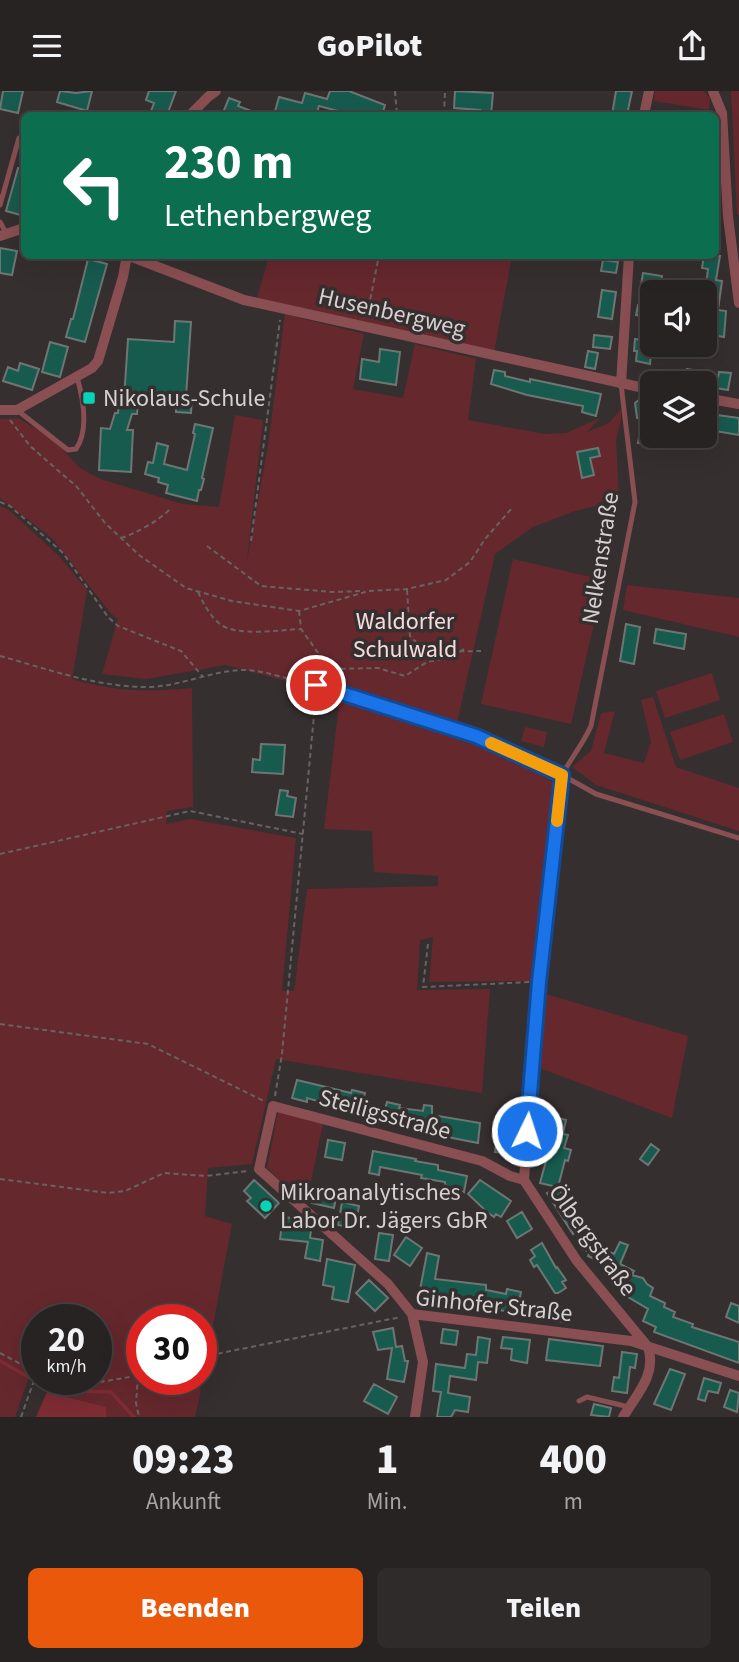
<!DOCTYPE html>
<html lang="de">
<head>
<meta charset="utf-8">
<style>
  :root { --surface:#282323; --page:#302b2b; --text:#f1f3f6; --muted:#a5a4a6; --line:#444041; --accent:#ea580c }
  body { margin:0; font-family:"Source Sans 3",sans-serif; background:var(--page); color:var(--text); height:100vh; display:flex; flex-direction:column; font-size:26px; white-space:nowrap }
  * { box-sizing:border-box; margin:0 }
  p { font-size:23px; color:var(--muted) }
  .icon { flex:none; width:38px; height:38px; fill:none; stroke:currentColor; stroke-width:2; stroke-linecap:round; stroke-linejoin:round }
  .map { position:relative; height:1326px; overflow:hidden }
  .side { display:flex; flex-direction:column; background:var(--surface); flex:1 }
  .side>* { flex:none }
  .banner { position:absolute; left:21px; top:21px; width:698px; height:147px; border-radius:10px; box-shadow:0 7px 28px #0002,0 0 0 2px var(--line); background:#0b6e4f; color:#fff; overflow:hidden }
  .fabs { position:absolute; left:640px; top:189px; display:grid; gap:14px }
  .fabs a { display:grid; place-items:center; width:77px; height:77px; border-radius:10px; background:var(--surface); box-shadow:0 7px 28px #0002,0 0 0 2px var(--line); font-size:35px }
  .speed { position:absolute; left:21px; top:1213px; display:flex; gap:14px; font-size:35px; font-weight:700; text-align:center }
  .speed>* { display:grid; place-content:center; width:91px; height:91px; border-radius:50%; background:var(--surface); box-shadow:0 7px 28px #0002,0 0 0 2px var(--line); line-height:1 }
  .speed small { font-size:18px; font-weight:400 }
  .speed .limit { border:10px solid #d22; background:#fff; color:#111 }
  .pin { position:absolute; display:grid; place-items:center; width:60px; height:60px; color:#fff; margin:-30px; border:4px solid #fff; border-radius:50%; box-shadow:0 2px 7px #0007 }
  .me { position:absolute; width:77px; margin:-38px; rotate:4deg; stroke-linejoin:round; filter:drop-shadow(0 0 5px #0008) }
  .turn { display:flex; align-items:center; gap:24px; height:147px; padding:0 28px; font-size:32px }
  .turn .icon { width:91px; height:91px; stroke-width:2.5 }
  .turn b { display:block; font-size:49px; line-height:60px }
  .eta { display:flex; justify-content:space-evenly; align-items:center; height:119px; text-align:center }
  .eta b { font-size:42px; font-weight:800; line-height:49px }
  .action { display:flex; gap:14px; margin-top:auto; padding:14px 28px }
  .action a { flex:1; height:80px; border-radius:10px; background:var(--accent); color:#fff; font-size:28px; font-weight:800; line-height:80px; text-align:center }
  .action a+a { background:var(--page); color:var(--text) }
  header { display:flex; justify-content:space-between; align-items:center; height:91px; padding:0 28px; background:var(--surface); font-size:32px; font-weight:800 }
  .map>svg:first-child { display:block }
  .green { fill:#65282d }
  .water { fill:#802c34 }
  .lines { fill:none; stroke-linecap:round; stroke-linejoin:round }
  .stream { stroke:#802c34; stroke-width:3.5 }
  .building { fill:#175b4e; stroke:#6e7674; stroke-width:2 }
  .path { stroke:#696262; stroke-width:2; stroke-dasharray:5 3.5; stroke-linecap:butt }
  .lane { stroke:#8a4f52; stroke-width:5 }
  .street { stroke:#8a4f52; stroke-width:10 }
  .route-casing { stroke:#114b97; stroke-width:18 }
  .route { stroke:#1a73e8; stroke-width:12 }
  .slow { stroke:#f59e0b; stroke-width:12 }
  .poi-dot { fill:#05d5b6; stroke:#362f2f; stroke-width:2.5 }
  .labels { text-anchor:middle; stroke-width:7; stroke-linejoin:round; paint-order:stroke }
  .street-label { font-size:24px; fill:#d6d1d1; stroke:#362f2f }
  .poi-label { font-size:24px; fill:#d6d1d1; stroke:#362f2f; text-anchor:start }
  .park-label { font-size:24px; fill:#f5dada; stroke:#362f2f }
</style>
</head>
<body>
<header><svg class="icon" aria-label="menu" viewBox="0 0 24 24"><path d="M4 6h16M4 12h16M4 18h16"/></svg>GoPilot<svg class="icon" aria-label="share" viewBox="0 0 24 24"><path d="M12 15V3M7 8l5-5 5 5M5 13v7h14v-7"/></svg></header>
<div class="map">
<svg width="739" height="1326" viewBox="0 0 739 1326">
  <rect width="100%" height="100%" fill="#362f2f"/>
  <path class="green" d="M655,0H704L710,7L709,19L654,10Z
    M731,0H739V124L737,123Z
    M269,165H512L494,261L257,207Z
    M285,223L364,243L353,298L403,307L415,253L476,268L468,329L545,343L566,342L600,327L587,341L609,332L621,318V329L616,349L619,409L575,420L533,436L495,463L457,632L449,629L448,637L386,613L316,598L226,574L146,588L102,583L118,528L111,523L53,448L0,407V328L18,327L53,348L80,377L100,388L183,413L219,416L235,324L263,329L247,470L268,354Z
    M0,415L8,418L60,466L87,499L72,588C116,601 147,601 192,597L193,716L167,720L166,733L190,728L296,747L282,900H294L307,798L438,795V785L374,781L372,740L324,738L340,605L474,649L548,684L555,696L535,890L429,891L433,846L420,849L417,899L490,898L482,1002L276,968L252,1073L208,1077L205,1125L232,1133L207,1266L201,1270V1228H142V1288H198L201,1299L195,1326H106L105,1316L47,1301V1288H96V1228H37V1283L31,1280L15,1326H0Z
    M513,468L604,489L571,633L481,613Z
    M627,494L739,507V546L623,519Z
    M712,582L720,609L665,627L656,600Z
    M653,606L676,676L739,697V740L596,694L572,676L591,660L601,622L615,620L604,662L644,672L651,651L641,609Z
    M724,623L733,651L680,669L670,641Z
    M525,636L547,641L544,656L521,650Z
    M546,903L688,945L672,1027L537,976Z
    M278,1020L323,1033L306,1114L267,1077Z"/>
  <path class="water" d="M47,1301L106,1316V1326H36Z"/>
  <g class="lines">
    <path class="stream" d="M0,1270L34,1289L68,1300L111,1301L134,1326"/>
  </g>
  <path class="building" d="M3,0H23L18,22L0,18Z
    M60,0L76,2L92,0L87,20L57,11Z
    M149,0H176L167,24L151,20L154,12L146,9Z
    M330,0H349L385,14L382,24H353L319,15L316,24H274L279,6L302,12L305,2L327,8Z
    M455,0L493,2L491,24H479L480,19L454,17Z
    M616,0H632L627,24H612Z
    M229,7L240,11L238,15L262,24H222Z
    M18,77L24,79V125L6,120Z
    M0,157L17,160L12,184L0,182Z
    M704,164L720,165L716,189L722,190L718,219L726,220L724,246L706,243L711,204L705,203L708,178L702,177Z
    M88,168L107,173L85,251L66,246L71,228H73Z
    M603,169L618,171L616,182L601,180Z
    M643,182L662,185L660,197L641,194Z
    M602,199L616,201L612,228L598,226Z
    M638,214L653,216V227L636,224Z
    M175,230L191,231L186,306H192L191,322L176,321V311L171,310V307L143,305V310H138L137,323H132L127,339H133L131,381L99,379L101,337L110,338L115,322H118L119,308H124L128,248L174,251Z
    M594,244L612,246L610,258L593,256Z
    M635,248L650,250L648,261L651,262L650,273L636,270L637,260H634Z
    M50,251L68,256L60,286L42,281Z
    M380,258L400,261L396,294L360,288L362,268L379,271Z
    M588,260L598,262L595,278L585,276Z
    M20,272L39,278L32,299L3,290L8,276L18,280Z
    M687,278L699,280L697,292H685Z
    M494,279L505,281V285L530,291V288L601,303L596,325L582,321L583,315L527,304L491,293Z
    M719,281L731,282L728,299L716,297Z
    M640,308L653,310V345H656L654,355L638,352L642,328L637,327L635,312Z
    M717,324L739,327V344L715,340Z
    M195,333L213,337L202,387L204,388L201,399H199L197,410L166,402L168,394L158,391L159,387L145,383L148,371L153,372L157,352L168,355L164,373L187,379L195,343L193,342Z
    M598,357L600,365L590,367L594,384L582,387L577,361Z
    M626,533L640,536L634,573L620,570Z
    M656,538L686,543L684,558L654,552Z
    M261,653L285,654L283,683L252,681L253,668L260,669Z
    M280,699L288,700L287,705L296,707L293,726L276,724Z
    M297,989L351,1002L352,999L365,1002L363,1010L367,1011L364,1023L307,1007V1011L292,1007Z
    M387,1011L400,1014L399,1017L423,1020L424,1014L432,1015V1024L480,1032L478,1052L442,1045L443,1038L407,1035V1033L383,1026Z
    M548,1024L566,1029L563,1043L568,1044L564,1057L571,1059L568,1070L565,1069L558,1096L582,1134V1137L573,1143L547,1102L557,1096L540,1092L546,1070L537,1068Z
    M498,1037L517,1039L514,1063L495,1061Z
    M328,1049L345,1052L342,1069L325,1066Z
    M651,1053L659,1059L648,1074L640,1068Z
    M373,1060L416,1068L415,1070L438,1074V1079L467,1085L464,1101L459,1096L458,1102L447,1100L448,1095L445,1094V1091L421,1087L422,1084L380,1076L379,1084L369,1082Z
    M254,1089L279,1112L265,1127L247,1110L251,1107L244,1100Z
    M480,1089L511,1110L501,1126L496,1123L494,1126L486,1120L468,1103Z
    M316,1097L337,1101L334,1117L312,1112Z
    M342,1111L359,1115L355,1137L338,1134Z
    M522,1121L532,1138L517,1147L507,1130Z
    M283,1126L300,1128L299,1137L311,1139L310,1147L323,1149L320,1170L305,1167L308,1151L280,1148Z
    M379,1142L393,1144L389,1170L375,1168Z
    M406,1146L422,1157L410,1175L394,1164Z
    M585,1150L614,1163L620,1151L628,1154L620,1173L634,1180L632,1184L643,1187L647,1193L653,1197L650,1205L665,1212L664,1216L675,1221L673,1226L693,1233L692,1236L739,1251V1272L654,1241L656,1236L643,1230L648,1218L623,1203L627,1195L611,1188L615,1178L588,1165L590,1161L582,1158Z
    M542,1152L556,1177L557,1176L566,1189L562,1191L566,1197L558,1202H555L537,1174L534,1176L530,1169L535,1165L531,1159Z
    M427,1162L439,1165L435,1188L486,1194V1199L506,1203L507,1198L521,1201L519,1211L543,1214L542,1217L558,1219V1216L570,1217L569,1232L462,1212V1214L442,1211L443,1203L420,1199Z
    M327,1168L355,1174L348,1211L332,1208L334,1196L323,1194Z
    M369,1189L388,1207L375,1220L356,1202Z
    M731,1212L739,1215V1232L726,1226Z
    M393,1237L396,1256L402,1255L405,1270H408L404,1291L387,1288L392,1257L378,1259L373,1241Z
    M443,1238L458,1240L456,1254L441,1252Z
    M478,1246L490,1248L487,1272L478,1271L476,1289L450,1285L448,1302L470,1306L468,1321L455,1319L451,1326H437L441,1301L433,1300L436,1273L465,1277L467,1263L476,1264Z
    M503,1246L530,1249L527,1272L511,1269L512,1258L501,1257Z
    M549,1248L603,1255L600,1275L546,1269Z
    M622,1261L637,1263L635,1277L630,1276L627,1302L612,1300L614,1286L619,1287Z
    M670,1278L685,1283L671,1319L654,1313Z
    M704,1287L721,1292L718,1302L708,1300L705,1310L698,1308Z
    M374,1293L397,1306L388,1323L364,1310Z
    M730,1299L739,1302L737,1321L724,1316Z
    M594,1313L611,1317L609,1326L591,1324Z"/>
  <g class="lines">
    <path class="path" d="M395,0L397,24
      M444,24L445,0
      M367,225L379,164
      M10,329L30,355L77,396L105,432L139,464L186,497L232,510L299,520L369,500
      M0,411L10,415L63,462L108,526L118,535L181,560L203,586
      M121,447C135,443 160,429 170,418
      M251,450L280,229
      M207,455L261,495L332,501L364,500
      M407,499L410,545L426,561L481,560
      M369,500L407,498L446,489L470,471L485,448L512,417
      M198,501C204,513 209,524 220,533C237,546 279,539 301,538
      M299,520L301,538L319,563L325,580
      M0,565C48,578 96,596 147,596C180,596 215,578 247,579C266,580 287,588 305,592
      M325,590V581L331,578L378,577L405,585L427,571L449,567L464,558
      M0,763L190,720L303,743
      M428,853L423,896L531,891
      M0,933L148,953L264,1010
      M275,1005L282,963L316,603
      M0,1088L108,1102L125,1100L164,1082L206,1085L248,1080
      M0,1262L36,1281
      M201,1266L401,1226
      M138,1285L136,1312L139,1326
      M66,1288L94,1292L142,1284
      M21,1326L37,1281"/>
    <path class="lane" d="M0,114L19,47
      M0,131L6,142
      M17,319L68,359L76,358C89,339 83,307 77,286
      M313,594L476,645L562,684L596,703L739,747
      M531,989L562,684C571,667 583,653 591,635L635,411L621,293
      M579,1310L587,1306L629,1316"/>
    <path class="street" d="M713,0L722,22L728,126L739,212
      M190,24L208,6L216,0
      M644,24L649,0
      M0,145L24,137
      M127,164L244,209L653,299
      M621,293L629,164
      M705,307L739,313
      M0,319H17L92,277L98,270L123,186L127,164
      M531,990L524,1089L577,1170L648,1256C657,1283 637,1303 623,1326
      M412,1223L631,1250L739,1285
      M415,1326L423,1271L412,1223L388,1193L259,1078L273,1015L482,1070L510,1085L524,1089"/>
  </g>
  <g class="lines">
    <g class="route-casing">
      <path id="route" d="M316,594L476,645L562,684L539,891L527,1040"/>
    </g>
    <use href="#route" class="route"/>
    <path class="slow" d="M491,652L562,684L557,730"/>
  </g>
  <g class="poi-dot">
    <rect x="82" y="300" width="14" height="14" rx="3.5"/>
    <circle cx="266" cy="1115" r="7"/>
  </g>
  <g class="labels">
    <g class="street-label">
      <text transform="translate(392 221) rotate(13)" y="8">Husenbergweg</text>
      <text transform="translate(600 467) rotate(-81)" y="8">Nelkenstraße</text>
      <text transform="translate(385 1023) rotate(15)" y="8">Steiligsstraße</text>
      <text transform="translate(593 1149) rotate(54)" y="8">Ölbergstraße</text>
      <text transform="translate(494 1214) rotate(6)" y="8">Ginhofer Straße</text>
    </g>
    <g class="poi-label">
      <text x="103" y="315">Nikolaus-Schule</text>
      <text x="280" y="1109">Mikroanalytisches<tspan x="280" dy="28">Labor Dr. Jägers GbR</tspan></text>
    </g>
    <g class="park-label">
      <text x="405" y="538">Waldorfer<tspan x="405" dy="28">Schulwald</tspan></text>
    </g>
  </g>
</svg>
<div class="fabs">
<a><svg class="icon" aria-label="sound" viewBox="0 0 24 24"><path d="M4 9h4l5-4v14l-5-4H4zM17 9q2 3 0 6"/></svg></a>
<a><svg class="icon" aria-label="layers" viewBox="0 0 24 24"><path d="M12 4l9 5-9 5-9-5zM3 14l9 5 9-5"/></svg></a>
</div>
<div class="speed"><div>20<small>km/h</small></div><div class="limit">30</div></div>
<div class="pin" style="left:316px;top:594px;background:#d93025"><svg class="icon" aria-label="arrive" viewBox="0 0 24 24"><path d="M6 21V4h12l-3 4 3 4H6"/></svg></div>
<svg class="me" style="left:527px;top:1040px" viewBox="-20 -20 40 40"><circle r="17" fill="#1a73e8" stroke="#fff" stroke-width="3"/><path d="M0-11L8 9 0 5-8 9z" fill="#fff"/></svg>
<div class="banner">
<div class="turn"><svg class="icon" aria-label="left" viewBox="0 0 24 24"><path d="M17 20v-9H6M10 6l-5 5 5 5"/></svg><div><b>230 m</b>Lethenbergweg</div></div>
</div>
</div>
<section class="side">
<div class="eta">
<div><b>09:23</b><p>Ankunft</p></div>
<div><b>1</b><p>Min.</p></div>
<div><b>400</b><p>m</p></div>
</div>
<div class="action"><a>Beenden</a><a>Teilen</a></div>
</section>
</body>
</html>
